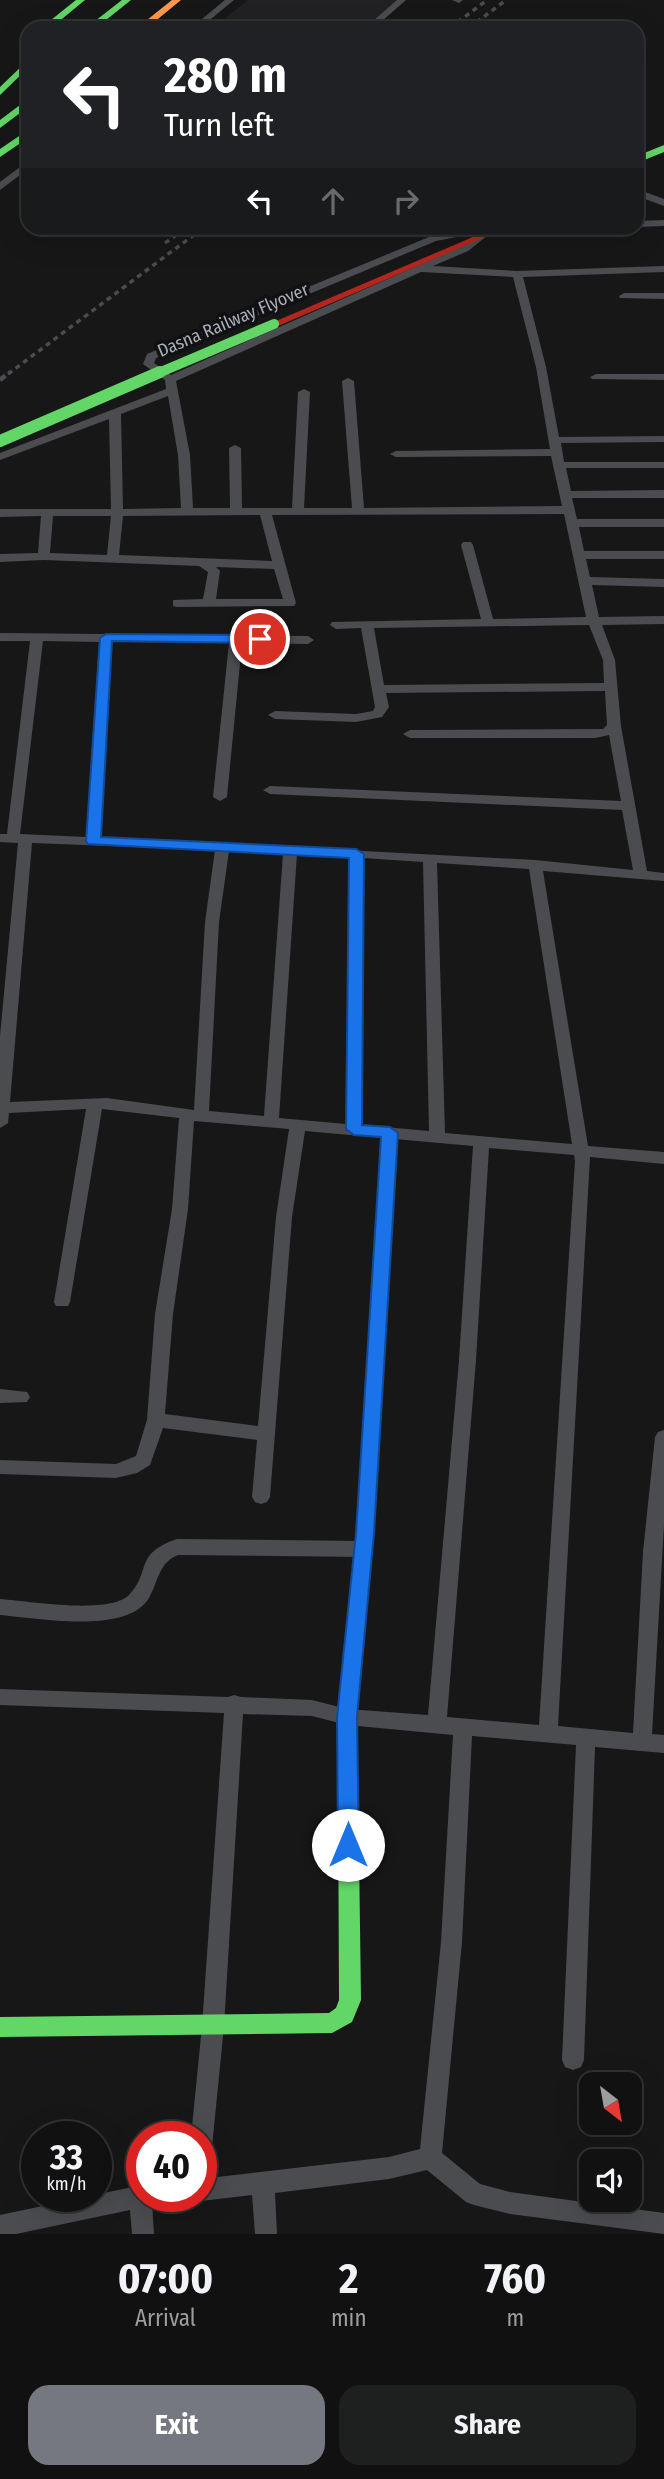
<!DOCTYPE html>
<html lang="en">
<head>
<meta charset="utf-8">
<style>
  :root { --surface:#111; --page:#1e1f1f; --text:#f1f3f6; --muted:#9c9d9f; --line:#303131; --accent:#757880 }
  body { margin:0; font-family:"Fira Sans Condensed",sans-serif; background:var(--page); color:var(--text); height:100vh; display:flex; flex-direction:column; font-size:26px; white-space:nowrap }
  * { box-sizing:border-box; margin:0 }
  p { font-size:23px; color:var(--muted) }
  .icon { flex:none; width:38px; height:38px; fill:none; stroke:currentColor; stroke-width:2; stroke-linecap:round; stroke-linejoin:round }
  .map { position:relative; height:2234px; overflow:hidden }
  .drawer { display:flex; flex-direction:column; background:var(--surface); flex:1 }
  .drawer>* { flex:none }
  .guide { position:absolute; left:21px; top:21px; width:623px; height:214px; border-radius:21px; box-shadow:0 7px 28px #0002,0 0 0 2px var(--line); background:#202124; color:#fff; overflow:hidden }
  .needle { width:46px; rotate:149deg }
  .fabs { position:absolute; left:579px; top:2072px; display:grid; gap:14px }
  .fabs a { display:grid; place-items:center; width:63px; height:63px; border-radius:14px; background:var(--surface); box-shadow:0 7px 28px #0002,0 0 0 2px var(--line); font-size:35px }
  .speed { position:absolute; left:21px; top:2121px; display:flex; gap:14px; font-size:35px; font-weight:700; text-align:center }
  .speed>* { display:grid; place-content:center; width:91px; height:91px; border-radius:50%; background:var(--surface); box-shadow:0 7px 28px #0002,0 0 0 2px var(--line); line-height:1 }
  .speed small { font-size:18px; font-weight:400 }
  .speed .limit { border:10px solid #d22; background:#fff; color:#111 }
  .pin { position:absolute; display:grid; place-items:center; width:60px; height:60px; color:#fff; margin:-30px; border:4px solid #fff; border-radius:50%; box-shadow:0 2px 7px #0007 }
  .me { position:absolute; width:77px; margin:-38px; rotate:0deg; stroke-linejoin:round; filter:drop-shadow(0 0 5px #0008) }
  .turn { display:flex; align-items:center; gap:24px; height:147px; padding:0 28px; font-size:32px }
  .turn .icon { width:91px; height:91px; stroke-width:2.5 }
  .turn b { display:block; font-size:49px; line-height:60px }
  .lanes { display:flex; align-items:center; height:66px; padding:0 28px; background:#0003; justify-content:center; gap:35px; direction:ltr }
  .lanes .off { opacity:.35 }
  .eta { display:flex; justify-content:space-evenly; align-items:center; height:119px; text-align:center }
  .eta b { font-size:42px; font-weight:700; line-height:49px }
  .button { display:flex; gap:14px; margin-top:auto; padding:14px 28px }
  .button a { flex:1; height:80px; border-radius:21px; background:var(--accent); color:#fff; font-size:28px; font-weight:700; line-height:80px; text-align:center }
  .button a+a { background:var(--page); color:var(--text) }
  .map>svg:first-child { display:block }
  .built { fill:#212124 }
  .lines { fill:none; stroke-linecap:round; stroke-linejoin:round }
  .street { fill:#4b4c50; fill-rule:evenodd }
  .fast { fill:#63d668; fill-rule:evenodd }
  .slow { fill:#ff974d; fill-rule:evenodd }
  .jam { fill:#b3261e; fill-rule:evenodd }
  .rail-far1 { stroke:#4b4c4f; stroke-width:3.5; stroke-dasharray:5 4.5; stroke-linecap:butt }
  .rail { stroke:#4b4c4f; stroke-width:4.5; stroke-dasharray:7 5; stroke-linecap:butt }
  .fast-bridge-far1 { stroke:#63d668; stroke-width:10 }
  .fast-bridge { stroke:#63d668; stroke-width:12 }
  .route { fill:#1a73e8; stroke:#114b97; stroke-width:2 }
  .labels { text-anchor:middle; stroke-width:7; stroke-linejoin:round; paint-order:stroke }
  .far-street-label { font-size:18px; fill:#a8adb8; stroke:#111113 }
</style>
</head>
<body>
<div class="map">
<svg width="664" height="2234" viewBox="0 0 664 2234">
  <rect width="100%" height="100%" fill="#171717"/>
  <path class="built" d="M248,0H398L366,28H213Z"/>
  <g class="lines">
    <path class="street" d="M225,0H234L200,28H191Z
      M397,0H406L374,28H365Z
      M452,0H463L459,3Z
      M28,161V169L0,190V182Z
      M637,189L664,199V206L637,196Z
      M664,220V226L637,227V221Z
      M472,228L487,236L468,251L433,266L517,271L664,266V272L523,277L546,367L559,437L664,436V442L561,443L564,462H664V468H566L571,491L664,490V498H572L577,519H664V527H579L584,551H664V559H586L590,577L664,579V587L592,585L599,617L664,616V624L602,625L615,660L621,726L647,871L664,873V881L543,871L588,1146L664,1152V1164L590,1157L558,1726L633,1733L643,1552L655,1437L658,1432L664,1430V1525L652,1734L664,1735V1753L595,1747L584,2060L581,2067L573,2070L565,2067L562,2060L576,1745L472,1736L462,1942L442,2153L480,2184L510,2192L664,2213V2234L510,2214L474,2205L466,2202L427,2170L389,2179L275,2193L277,2234H255L252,2195L201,2201L192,2196H201V2179L389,2157L420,2149L441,1942L453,1735L347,1725L312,1716L243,1714L224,2026L212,2147L209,2155L201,2158V2137H191L202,2026L224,1713L0,1705V1689L228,1697L234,1695L241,1697L312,1700L347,1709L428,1715L459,1360L473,1146L305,1131L292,1217L270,1497L267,1502L261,1504L255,1502L252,1497L257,1440L163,1428L150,1465L137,1473L116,1478L0,1474V1460L116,1464L136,1456L147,1420L155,1314L172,1209L179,1118L102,1109L70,1302L68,1306H56L54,1302L86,1109L9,1113L8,1123L0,1128V1036L18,843L0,842V834H7L30,641H0V633L308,636L314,640L308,644L242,643L227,797L220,801L213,797L229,643L112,642L100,837L535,860L633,870L622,810L270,794L263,790L270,786L621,801L609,735L595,738H410L403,734L410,730L603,729L607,725L605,691L386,693L389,707L382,717L356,722L275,719L268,715L275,711L356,714L373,711L375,707L361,628L336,629L330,625L332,622L481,619L461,545L463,542H471L473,545L493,619L586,617L564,514L272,515L296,603L294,606L177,607L173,606V600L203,599L208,572L199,566L44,560L0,562V554L38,553L41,516L0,517V509H111L109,419L0,460V453L166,389L165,380L143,364L147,354L429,237ZM471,234L475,236L460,247L171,375L154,363L156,358L436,241ZM421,272L513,277L536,367L550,449L396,451L390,454L396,457L551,456L562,506L364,508L354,381L348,378L342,381L352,508H304L310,392L304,389L298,392L292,508H242L241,448L235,445L229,448L230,508H193L190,455L176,381ZM168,396L178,455L181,508L123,509L121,414ZM260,515L272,561L119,555L123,516ZM53,516H111L107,555L50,553ZM216,567L274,569L283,599H216L220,571ZM589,625L603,660L604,683L384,685L374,628ZM43,641L99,642L86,837L20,834ZM32,843L215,850L205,922L194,1110L107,1098L10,1102ZM229,851L283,854L264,1116L209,1111L219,922ZM297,854L349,857L346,1124L279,1118ZM363,858L423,862L429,1131L362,1125ZM437,863L529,869L572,1144L445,1133ZM194,1121L289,1129L276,1217L258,1426L165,1414L173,1314L188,1209ZM489,1148L574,1155L575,1161L539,1725L447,1717L476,1360Z
      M624,293H664V299L620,298L619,296Z
      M596,374H664V380L592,379L590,377Z
      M0,1389L27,1392L30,1397L27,1402L0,1403Z
      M177,1539L363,1541L370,1544L372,1549L370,1554L363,1557L178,1555C159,1562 158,1582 149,1598C127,1635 37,1618 0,1615V1599C28,1601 109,1615 129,1595C152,1571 133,1554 177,1539Z
      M142,2185V2196H154L152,2202L154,2234H132L130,2210L16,2234H0V2215Z"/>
    <path class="fast" d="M76,0H85L51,28H41Z
      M122,0H131L96,28H86Z
      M28,60V68L0,95V87Z
      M28,99V107L0,128V120Z
      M28,130V138L0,157V149Z
      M664,145V152L637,163V156Z
      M390,1127L398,1133L383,1384L380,1389H368L365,1384L382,1133Z
      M348,1769L355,1772L358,1778L361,2000L352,2022L332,2033L0,2037V2017L329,2013L336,2008L339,2000L338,1778L341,1772Z"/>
    <path class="slow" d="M172,0H181L147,28H137Z
      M374,1377L380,1379L383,1384L374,1533L357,1717L358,1778L355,1784L348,1787L341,1784L338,1778L337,1717L356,1533L365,1384L368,1379Z"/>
    <path class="jam" d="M494,228H506L278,326L269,324Z"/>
    <path class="rail-far1" d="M450,28L487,0
      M469,28L506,0
      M165,243L186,228
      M8,374L203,228"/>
    <path class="rail" d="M0,380L10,372"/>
    <path class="fast-bridge-far1" d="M156,374L274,324"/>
    <path class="fast-bridge" d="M0,441L160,372"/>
  </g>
  <path class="route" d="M106,634L260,635L267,639L260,643L112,641L101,837L356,849L364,854L362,1125L390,1127L398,1133L374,1533L357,1717L359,1845L356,1852L348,1855L341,1852L338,1845L337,1717L356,1533L381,1137L354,1135L346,1129L349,858L88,844L86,841L100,638Z"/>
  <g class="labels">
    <g class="far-street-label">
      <text transform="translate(233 320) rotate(-23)" y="6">Dasna Railway Flyover</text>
    </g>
  </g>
</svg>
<div class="fabs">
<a><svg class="needle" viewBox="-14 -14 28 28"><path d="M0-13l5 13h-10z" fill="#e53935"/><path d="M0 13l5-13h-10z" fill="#9c9d9f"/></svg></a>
<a><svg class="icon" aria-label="sound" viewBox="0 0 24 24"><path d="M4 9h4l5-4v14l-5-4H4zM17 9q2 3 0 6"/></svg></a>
</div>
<div class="speed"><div>33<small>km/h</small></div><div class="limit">40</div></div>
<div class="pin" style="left:260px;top:639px;background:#d93025"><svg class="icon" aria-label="arrive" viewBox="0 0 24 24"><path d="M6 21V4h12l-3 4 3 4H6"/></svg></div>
<svg class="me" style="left:348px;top:1845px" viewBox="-20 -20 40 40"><circle r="19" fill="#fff"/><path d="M0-13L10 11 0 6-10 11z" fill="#1a73e8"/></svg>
<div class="guide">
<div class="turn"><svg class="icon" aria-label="left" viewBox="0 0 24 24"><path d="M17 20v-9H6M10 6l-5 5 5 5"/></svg><div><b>280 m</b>Turn left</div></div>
<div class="lanes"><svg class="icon" aria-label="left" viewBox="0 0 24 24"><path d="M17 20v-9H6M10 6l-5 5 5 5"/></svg><svg class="icon off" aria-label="ahead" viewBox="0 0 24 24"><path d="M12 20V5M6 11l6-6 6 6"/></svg><svg class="icon off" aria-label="right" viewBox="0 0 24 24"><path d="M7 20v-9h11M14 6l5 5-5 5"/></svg></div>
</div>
</div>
<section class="drawer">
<div class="eta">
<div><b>07:00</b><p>Arrival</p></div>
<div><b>2</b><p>min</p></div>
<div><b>760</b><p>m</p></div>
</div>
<div class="button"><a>Exit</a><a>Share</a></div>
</section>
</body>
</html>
